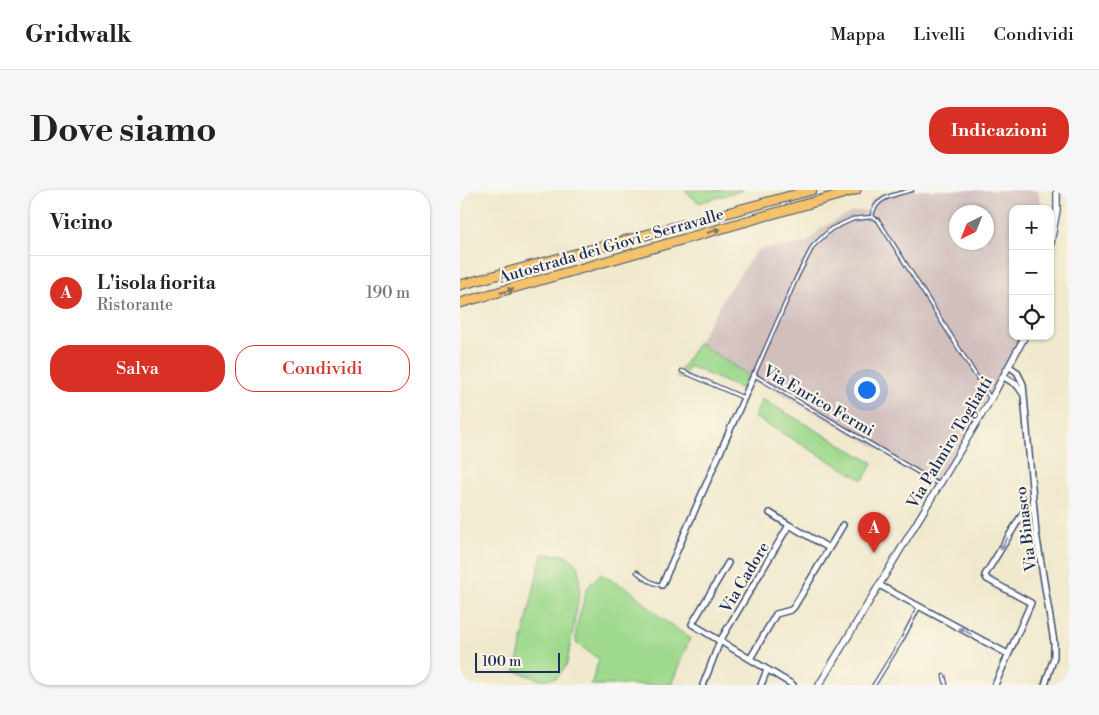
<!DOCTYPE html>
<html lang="it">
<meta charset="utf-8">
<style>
:root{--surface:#fff;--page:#f6f6f6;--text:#222;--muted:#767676;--line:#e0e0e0;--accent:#d93025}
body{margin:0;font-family:"Libre Bodoni",serif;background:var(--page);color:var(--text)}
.controls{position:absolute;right:15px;top:15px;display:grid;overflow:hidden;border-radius:10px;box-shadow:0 1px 4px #0004}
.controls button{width:45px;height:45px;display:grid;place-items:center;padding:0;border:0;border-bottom:1px solid var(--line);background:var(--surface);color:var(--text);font:25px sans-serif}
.compass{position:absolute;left:489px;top:15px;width:45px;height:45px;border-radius:50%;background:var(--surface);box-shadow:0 1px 4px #0004;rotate:223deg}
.scale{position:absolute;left:15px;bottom:12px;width:85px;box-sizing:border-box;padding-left:5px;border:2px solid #1b2f5e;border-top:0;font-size:14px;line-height:18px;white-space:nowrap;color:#1b2f5e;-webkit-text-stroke:4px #fcf5e5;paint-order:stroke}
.you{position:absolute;left:406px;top:199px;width:18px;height:18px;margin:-12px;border:4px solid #fff;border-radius:50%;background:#1a73e8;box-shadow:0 0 0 8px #1a73e833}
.badge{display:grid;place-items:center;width:32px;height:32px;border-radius:50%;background:var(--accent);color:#fff;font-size:16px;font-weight:700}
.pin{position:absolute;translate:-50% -41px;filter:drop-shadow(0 1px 2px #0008)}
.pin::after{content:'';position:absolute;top:26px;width:18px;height:15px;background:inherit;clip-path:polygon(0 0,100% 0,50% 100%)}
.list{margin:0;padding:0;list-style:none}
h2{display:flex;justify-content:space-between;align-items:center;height:65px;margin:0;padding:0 20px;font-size:21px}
h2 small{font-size:16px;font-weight:400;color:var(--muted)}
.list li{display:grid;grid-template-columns:32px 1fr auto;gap:15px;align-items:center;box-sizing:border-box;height:75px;padding:0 20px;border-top:1px solid var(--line)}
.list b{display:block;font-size:19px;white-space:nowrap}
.list p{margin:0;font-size:16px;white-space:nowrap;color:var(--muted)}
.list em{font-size:16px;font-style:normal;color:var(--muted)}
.actions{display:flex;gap:10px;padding:15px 20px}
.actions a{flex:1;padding:11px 0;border:1px solid var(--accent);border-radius:20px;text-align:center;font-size:18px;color:var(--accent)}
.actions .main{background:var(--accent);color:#fff}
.icon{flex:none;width:28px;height:28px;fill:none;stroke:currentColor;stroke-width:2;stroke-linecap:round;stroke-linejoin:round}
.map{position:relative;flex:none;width:609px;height:495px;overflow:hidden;border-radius:20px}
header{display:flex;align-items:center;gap:30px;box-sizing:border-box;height:70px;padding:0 25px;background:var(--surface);border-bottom:1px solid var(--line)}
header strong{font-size:24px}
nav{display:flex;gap:28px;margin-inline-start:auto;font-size:18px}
.intro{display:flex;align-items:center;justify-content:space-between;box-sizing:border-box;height:120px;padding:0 30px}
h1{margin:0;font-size:35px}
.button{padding:12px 22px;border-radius:20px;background:var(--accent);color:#fff;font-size:18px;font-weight:700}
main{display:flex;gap:30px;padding:0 30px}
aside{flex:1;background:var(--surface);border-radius:20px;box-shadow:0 1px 4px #0004}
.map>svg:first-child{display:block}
</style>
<header>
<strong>Gridwalk</strong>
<nav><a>Mappa</a><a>Livelli</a><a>Condividi</a></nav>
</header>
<div class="intro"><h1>Dove siamo</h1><a class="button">Indicazioni</a></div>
<main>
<aside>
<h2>Vicino<small></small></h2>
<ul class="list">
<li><span class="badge">A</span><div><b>L'isola fiorita</b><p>Ristorante</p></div><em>190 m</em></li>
</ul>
<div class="actions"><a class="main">Salva</a><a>Condividi</a></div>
</aside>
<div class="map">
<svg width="609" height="495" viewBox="0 0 609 495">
<rect width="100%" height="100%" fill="#fcf5e5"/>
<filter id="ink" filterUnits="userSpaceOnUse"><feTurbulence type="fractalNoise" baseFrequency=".02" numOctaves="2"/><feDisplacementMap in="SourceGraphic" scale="10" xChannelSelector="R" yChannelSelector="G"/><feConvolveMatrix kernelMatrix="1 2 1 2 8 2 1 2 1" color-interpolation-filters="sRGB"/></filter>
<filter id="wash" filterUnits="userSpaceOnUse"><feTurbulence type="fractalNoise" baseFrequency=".0096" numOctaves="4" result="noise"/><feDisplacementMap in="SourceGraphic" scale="20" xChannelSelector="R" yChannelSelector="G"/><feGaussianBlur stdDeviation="1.12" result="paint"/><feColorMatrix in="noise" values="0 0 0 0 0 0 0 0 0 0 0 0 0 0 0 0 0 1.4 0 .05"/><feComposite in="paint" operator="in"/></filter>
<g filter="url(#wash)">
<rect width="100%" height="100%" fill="#f0e9cd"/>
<!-- industrial -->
<path fill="#d1bfbe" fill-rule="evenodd" d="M 440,0 L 577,0 L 582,15 L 582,19 L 553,19 L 553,146 L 562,146 L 479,292 L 288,185 L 238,153 L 264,107 L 297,60 L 347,53 L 361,38 L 378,29 L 392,22 L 407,20 L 413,8 ZM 497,22 L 526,22 L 526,52 L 497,52 Z"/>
<!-- green -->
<path fill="#9ed98d" stroke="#5c8476" d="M 224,0 L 282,0 L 239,13 Z
M 238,153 L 288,185 L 281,199 L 229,176 L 223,189 L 216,187 Z
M 302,209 L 413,273 L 403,290 L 294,227 Z
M 82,364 L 106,365 L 119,376 L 120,401 L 107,474 L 97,488 L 81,490 L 55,481 Z
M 140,384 L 170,400 L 201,428 L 230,448 L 211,495 L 131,495 L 139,469 L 116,453 L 116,439 L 127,398 Z"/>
</g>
<g filter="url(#ink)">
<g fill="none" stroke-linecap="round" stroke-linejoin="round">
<defs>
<path id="service" d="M 412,27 C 413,7 437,4 452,0
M 222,181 L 284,208
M 478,294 L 294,185 L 337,87 L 353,56 L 371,39 L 393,29 L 412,27 L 418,30 L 530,208
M 177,382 C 185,388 191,394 202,395
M 484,486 L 486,495
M 414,495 L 443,448 L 459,417"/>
<path id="minor" d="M 550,177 L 557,182 L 563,194 L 576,343 L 594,452 L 594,467 L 585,495
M 544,187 L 557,195 L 564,205
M 310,323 L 329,335
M 268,373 L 232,434 L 333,495
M 202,395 L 294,185
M 419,395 L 548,464
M 290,469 L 316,424 L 331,420 L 334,417 L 383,335
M 243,495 L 260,451 L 329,335 L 369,358
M 301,495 L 307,480
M 535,495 L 571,413 L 527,389 L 525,385 L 563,323 L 567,319 L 574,318"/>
<path id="tertiary" d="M 590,58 L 597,20 L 597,0
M 359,495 L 531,209 L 565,146"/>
<path id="motorway" d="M 0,95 L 352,0
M 0,113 L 396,0"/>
</defs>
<!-- service casing -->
<use href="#service" stroke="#3b4b6f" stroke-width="5"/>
<!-- minor casing -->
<use href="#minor" stroke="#3b4b6f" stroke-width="8"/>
<!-- tertiary casing -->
<use href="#tertiary" stroke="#3b4b6f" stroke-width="8"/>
<!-- motorway casing -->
<use href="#motorway" stroke="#3b4b6f" stroke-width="11"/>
<!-- service -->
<use href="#service" stroke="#fff" stroke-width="2.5"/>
<!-- minor -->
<use href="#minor" stroke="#fff" stroke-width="5"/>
<!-- tertiary -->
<use href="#tertiary" stroke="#fff" stroke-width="5.5"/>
<!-- motorway -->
<use href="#motorway" stroke="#f3c26a" stroke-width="9"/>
</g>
<!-- one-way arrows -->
<defs><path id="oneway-solid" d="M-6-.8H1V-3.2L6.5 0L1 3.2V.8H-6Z" transform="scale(1.25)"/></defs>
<g fill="#7c7163">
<use href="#oneway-solid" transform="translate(254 41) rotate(-16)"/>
<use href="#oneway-solid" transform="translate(47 101) rotate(-16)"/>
</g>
<g fill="#8d97ae">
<use href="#oneway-solid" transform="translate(544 354) rotate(121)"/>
<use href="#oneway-solid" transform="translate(505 441) rotate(-152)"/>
</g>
</g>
<g text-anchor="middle" stroke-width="4.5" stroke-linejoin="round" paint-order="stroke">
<!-- street labels -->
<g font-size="16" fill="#1b2f5e" stroke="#fcf5e5">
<text transform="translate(151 55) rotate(-16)" y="6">Autostrada dei Giovi - Serravalle</text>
<text transform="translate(359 210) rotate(30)" y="6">Via Enrico Fermi</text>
<text transform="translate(489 252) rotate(-59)" y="6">Via Palmiro Togliatti</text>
<text transform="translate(565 339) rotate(-97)" y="6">Via Binasco</text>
<text transform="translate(284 387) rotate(-59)" y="6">Via Cadore</text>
</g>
</g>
</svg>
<div class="controls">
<button>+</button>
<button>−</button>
<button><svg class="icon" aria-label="locate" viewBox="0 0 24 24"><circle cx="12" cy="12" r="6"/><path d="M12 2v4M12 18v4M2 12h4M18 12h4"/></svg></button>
</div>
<svg class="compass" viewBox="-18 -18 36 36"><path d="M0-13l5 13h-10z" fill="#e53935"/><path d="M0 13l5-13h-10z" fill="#767676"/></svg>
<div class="scale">100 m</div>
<div class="you"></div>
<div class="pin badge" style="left:414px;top:363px">A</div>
</div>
</main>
